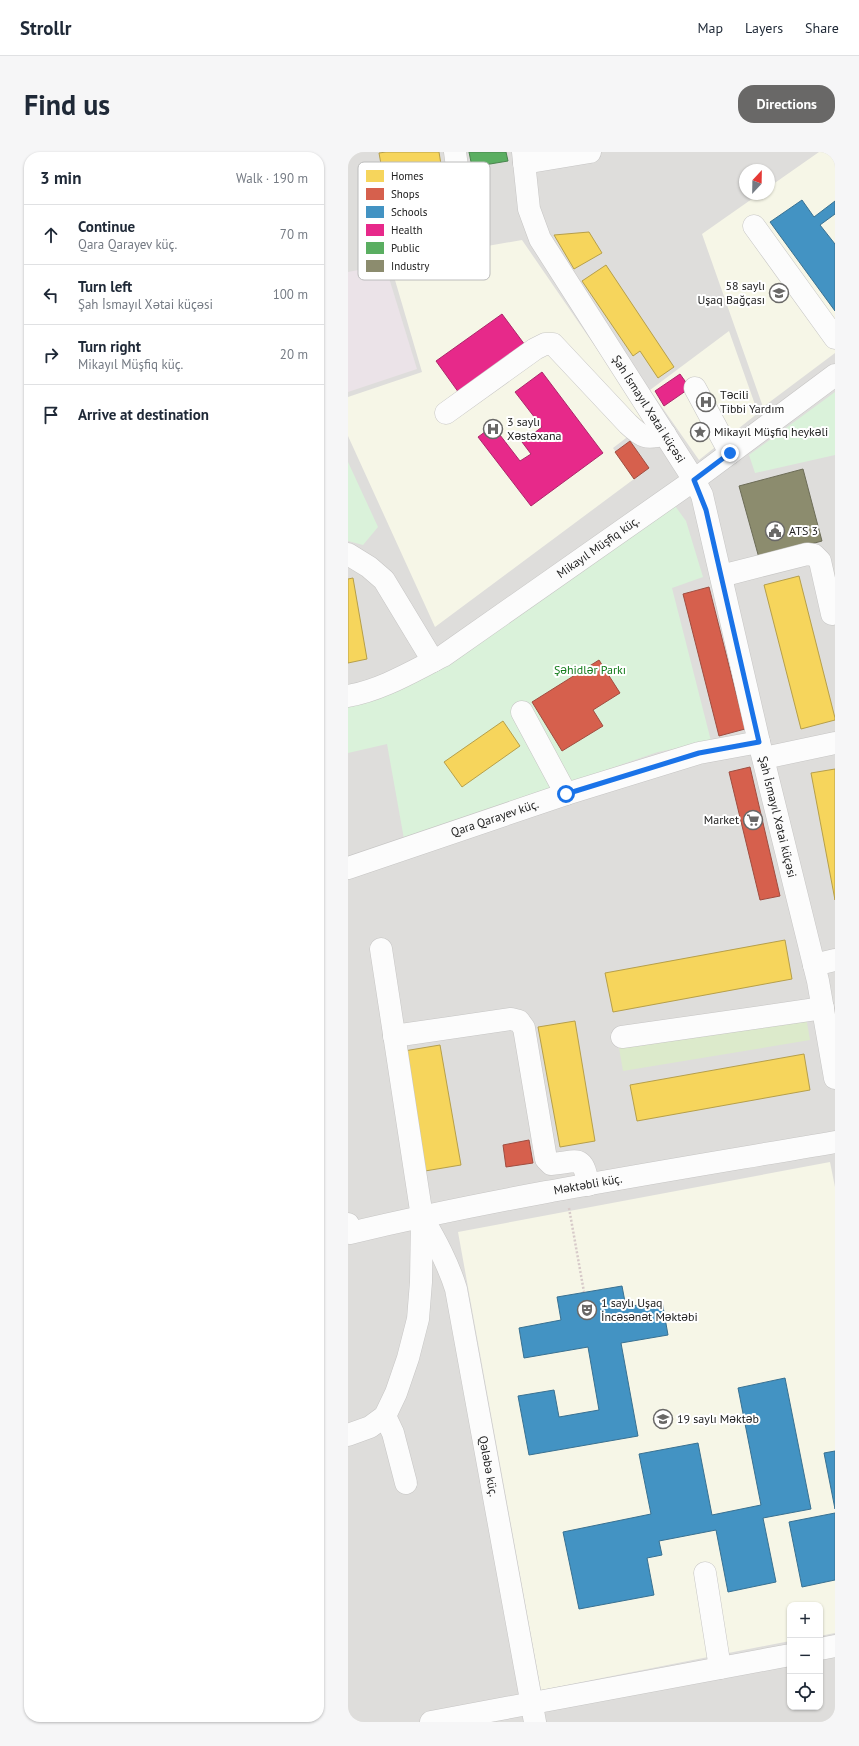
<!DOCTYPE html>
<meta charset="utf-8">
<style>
:root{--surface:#fff;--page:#f6f6f7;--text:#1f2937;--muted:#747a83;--line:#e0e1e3;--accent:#696867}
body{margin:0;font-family:"PT Sans",sans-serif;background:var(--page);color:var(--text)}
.controls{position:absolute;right:12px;bottom:12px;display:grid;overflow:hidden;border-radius:8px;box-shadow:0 1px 3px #0004}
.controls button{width:36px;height:36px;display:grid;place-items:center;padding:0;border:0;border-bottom:1px solid var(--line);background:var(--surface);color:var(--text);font:20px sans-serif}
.compass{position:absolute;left:391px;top:12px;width:36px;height:36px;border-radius:50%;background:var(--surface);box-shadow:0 1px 3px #0004;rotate:22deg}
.stop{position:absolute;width:12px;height:12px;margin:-9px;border:3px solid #1a73e8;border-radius:50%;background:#fff}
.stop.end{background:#1a73e8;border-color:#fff;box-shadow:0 1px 4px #0008}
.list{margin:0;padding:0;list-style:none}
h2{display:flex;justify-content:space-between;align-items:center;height:52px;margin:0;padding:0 16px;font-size:17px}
h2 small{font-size:13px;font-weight:400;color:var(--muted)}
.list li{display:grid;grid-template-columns:26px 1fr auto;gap:12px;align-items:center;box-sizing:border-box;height:60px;padding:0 16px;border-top:1px solid var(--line)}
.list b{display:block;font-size:15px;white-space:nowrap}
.list p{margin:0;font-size:13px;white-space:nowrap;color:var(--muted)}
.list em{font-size:13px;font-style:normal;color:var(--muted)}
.icon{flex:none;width:22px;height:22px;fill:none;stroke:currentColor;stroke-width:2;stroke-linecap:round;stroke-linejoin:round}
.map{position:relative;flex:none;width:487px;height:1570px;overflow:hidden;border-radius:16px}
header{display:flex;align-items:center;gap:24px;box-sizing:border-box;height:56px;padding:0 20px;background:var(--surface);border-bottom:1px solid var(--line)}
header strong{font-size:19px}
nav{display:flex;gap:22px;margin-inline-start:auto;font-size:14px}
.intro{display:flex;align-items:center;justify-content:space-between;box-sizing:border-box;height:96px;padding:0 24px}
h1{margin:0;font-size:28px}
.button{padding:10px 18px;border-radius:16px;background:var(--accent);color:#fff;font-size:14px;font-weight:700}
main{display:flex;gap:24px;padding:0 24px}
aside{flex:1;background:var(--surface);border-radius:16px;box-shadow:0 1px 3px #0004}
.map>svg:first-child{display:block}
</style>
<header>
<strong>Strollr</strong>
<nav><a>Map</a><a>Layers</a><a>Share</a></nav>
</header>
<div class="intro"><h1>Find us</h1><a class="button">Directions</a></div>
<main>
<aside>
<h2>3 min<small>Walk · 190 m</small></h2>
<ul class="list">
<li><svg class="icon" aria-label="ahead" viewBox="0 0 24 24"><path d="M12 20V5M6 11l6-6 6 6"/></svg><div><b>Continue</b><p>Qara Qarayev küç.</p></div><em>70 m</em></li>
<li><svg class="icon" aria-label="left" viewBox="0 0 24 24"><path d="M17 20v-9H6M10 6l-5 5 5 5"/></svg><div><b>Turn left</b><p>Şah İsmayıl Xətai küçəsi</p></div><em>100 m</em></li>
<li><svg class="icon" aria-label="right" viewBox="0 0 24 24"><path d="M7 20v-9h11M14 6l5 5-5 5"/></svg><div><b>Turn right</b><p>Mikayıl Müşfiq küç.</p></div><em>20 m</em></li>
<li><svg class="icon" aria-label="arrive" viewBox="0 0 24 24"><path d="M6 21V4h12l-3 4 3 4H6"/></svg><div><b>Arrive at destination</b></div></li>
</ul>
</aside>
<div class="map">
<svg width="487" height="1570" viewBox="0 0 487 1570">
<rect width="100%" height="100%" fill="#eeedea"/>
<!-- residential -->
<path fill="#dedddb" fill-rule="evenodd" d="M 0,0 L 487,0 L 487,1570 L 0,1570 ZM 397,18 L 421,18 L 421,42 L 397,42 ZM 442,1453 L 472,1453 L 472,1555 L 442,1555 Z"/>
<!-- industrial -->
<path fill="#ebe3e8" d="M 37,113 L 69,217 L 0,240 L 0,120 Z"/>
<!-- education -->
<path fill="#f6f6e7" d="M 471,0 L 487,0 L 487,201 L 415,255 L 354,82 L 411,42 L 421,42 L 421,35 Z
M 174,88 L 299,270 L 265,296 L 286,327 L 87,475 L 0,284 L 0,245 L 74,220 L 42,111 Z
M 381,179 L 410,261 L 351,308 L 302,238 Z
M 482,1010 L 487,1035 L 487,1481 L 472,1484 L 472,1453 L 442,1453 L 442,1489 L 193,1538 L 110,1080 Z"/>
<!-- grass -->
<path fill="#dceacb" d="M 458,865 L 462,888 L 275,919 L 271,896 Z"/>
<!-- park -->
<path fill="#daf2da" d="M 487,240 L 487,303 L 407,321 L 401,303 Z
M 0,310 L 30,375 L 15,393 L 0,389 Z
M 322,347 L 338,369 L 355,425 L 324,436 L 363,589 L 310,600 L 56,687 L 39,592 L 0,601 L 0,544 L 54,525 Z"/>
<!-- homes -->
<path fill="#f6d55c" stroke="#b69f4a" d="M 38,0 L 91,0 L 94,19 L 36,29 L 31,1 Z
M 241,80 L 254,101 L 226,117 L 206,83 Z
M 258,113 L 326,215 L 310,226 L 292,199 L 285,204 L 234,129 Z
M 451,424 L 487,566 L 487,568 L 453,577 L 416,433 Z
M 5,426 L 19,507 L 0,511 L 0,427 Z
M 155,569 L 172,594 L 114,635 L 96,610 Z
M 487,617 L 487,748 L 463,621 Z
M 437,788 L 444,827 L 265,860 L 257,821 Z
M 227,869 L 247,989 L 212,995 L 190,875 Z
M 92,893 L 113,1013 L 77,1019 L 56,899 Z
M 456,902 L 462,938 L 289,969 L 282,933 Z"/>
<!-- shops -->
<path fill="#d6604d" stroke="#a04d40" d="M 282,289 L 301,316 L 286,327 L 267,300 Z
M 361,435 L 397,577 L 371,584 L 335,442 Z
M 251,508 L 272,541 L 245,558 L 255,574 L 214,599 L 184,550 Z
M 402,615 L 432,744 L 412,748 L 381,620 Z
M 181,988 L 185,1011 L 158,1015 L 155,993 Z"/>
<!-- schools -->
<path fill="#4393c3" stroke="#397192" d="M 454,48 L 466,65 L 487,49 L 487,62 L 472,73 L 487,92 L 487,159 L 422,70 Z
M 274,1134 L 278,1155 L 314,1149 L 320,1183 L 273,1191 L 290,1284 L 181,1303 L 170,1244 L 206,1238 L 211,1265 L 251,1258 L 240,1195 L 176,1206 L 171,1176 L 213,1168 L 209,1145 Z
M 437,1226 L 463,1357 L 415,1366 L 428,1430 L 380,1440 L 368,1378 L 311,1389 L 314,1403 L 299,1406 L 306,1443 L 231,1457 L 215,1380 L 303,1362 L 291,1302 L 350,1291 L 364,1363 L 413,1353 L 390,1236 Z
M 487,1299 L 487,1357 L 476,1301 Z
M 487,1361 L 487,1428 L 454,1435 L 441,1370 Z"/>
<!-- health -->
<path fill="#e7298a" stroke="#ac276a" d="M 154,162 L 177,193 L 111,241 L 88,209 Z
M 194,220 L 255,301 L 183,354 L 130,285 L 145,274 L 172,309 L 183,302 L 174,290 L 194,275 L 167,240 Z
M 332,222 L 342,236 L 316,254 L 307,239 Z"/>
<!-- public -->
<path fill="#5aae61" stroke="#49844e" d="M 121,0 L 158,0 L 160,9 L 124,15 Z"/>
<!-- industry -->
<path fill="#8c8c6e" stroke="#6c6c57" d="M 455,317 L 474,389 L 411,406 L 391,334 Z"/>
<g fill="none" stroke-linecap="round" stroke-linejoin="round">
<defs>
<g id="minor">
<path id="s1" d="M 175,0 L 181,57 L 192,87 L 346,328 L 354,343 L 411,590 L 470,829 L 487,926"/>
<path d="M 176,11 L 242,0"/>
<path d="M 406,74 L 487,186"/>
<path d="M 23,77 L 103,63 L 111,55 L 113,44 L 107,0"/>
<path d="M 347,236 L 382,301"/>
<path d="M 98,261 L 187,197 L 197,192 L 205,192 L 280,272 C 294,285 298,288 317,282"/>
<path d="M 0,402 L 21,415 L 36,428 L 85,509"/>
<path d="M 373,424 L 459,402 L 466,403 L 472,409 L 484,462 L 487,461"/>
<path id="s2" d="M 0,544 C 34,538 65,519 95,504 L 346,328 L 487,223"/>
<path d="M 174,560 L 218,642"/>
<path d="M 416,606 L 487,591"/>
<path id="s3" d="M 0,716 L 218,642 L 351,601 L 411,590"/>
<path d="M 466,813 L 487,808"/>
<path d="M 46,884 L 163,867 L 171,869 L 176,876 L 198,1007 L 203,1012 C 230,1010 235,1001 240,1033"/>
<path d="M 274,885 L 475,856"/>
<path id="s4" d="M 74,1065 C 88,1089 100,1111 108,1137 L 187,1570"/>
<path id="s5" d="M 0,1072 L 2,1081 C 162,1043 325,1018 487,990"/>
<path d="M 37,1264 L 45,1281 L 58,1331"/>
<path d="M 0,1283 L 22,1275 L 37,1264 L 48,1241 L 60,1206 L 70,1167 L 73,1130 L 74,1065 L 33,797"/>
<path d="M 357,1421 L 372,1516"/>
<path d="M 472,1497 L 487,1494"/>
<path d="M 83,1570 L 442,1503"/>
</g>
</defs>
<!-- minor casing -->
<use href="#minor" stroke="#c6c5c4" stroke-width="23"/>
<!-- path -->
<path stroke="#d7cac9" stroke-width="2.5" stroke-dasharray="2 2" stroke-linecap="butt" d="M 221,1056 L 236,1140"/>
<!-- minor -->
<use href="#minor" stroke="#fcfcfc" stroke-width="22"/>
</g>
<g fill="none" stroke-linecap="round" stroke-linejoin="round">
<!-- route -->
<path stroke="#1a73e8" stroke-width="5" d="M 218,642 L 351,601 L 411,590 L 358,358 L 346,328 L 382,301"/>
</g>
<!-- icons -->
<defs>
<symbol id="school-ring" viewBox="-11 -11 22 22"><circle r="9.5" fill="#fff" stroke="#696867" stroke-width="1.5"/><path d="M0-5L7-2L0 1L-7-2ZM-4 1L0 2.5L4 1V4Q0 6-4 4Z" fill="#696867"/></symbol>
<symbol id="hospital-ring" viewBox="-11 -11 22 22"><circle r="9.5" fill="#fff" stroke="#696867" stroke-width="1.5"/><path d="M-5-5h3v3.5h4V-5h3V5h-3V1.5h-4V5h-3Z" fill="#696867"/></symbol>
<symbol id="sight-ring" viewBox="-11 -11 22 22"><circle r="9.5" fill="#fff" stroke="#696867" stroke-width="1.5"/><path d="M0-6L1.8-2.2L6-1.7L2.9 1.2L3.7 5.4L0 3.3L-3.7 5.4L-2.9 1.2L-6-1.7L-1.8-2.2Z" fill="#696867"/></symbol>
<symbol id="civic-ring" viewBox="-11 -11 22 22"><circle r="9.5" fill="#fff" stroke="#696867" stroke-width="1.5"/><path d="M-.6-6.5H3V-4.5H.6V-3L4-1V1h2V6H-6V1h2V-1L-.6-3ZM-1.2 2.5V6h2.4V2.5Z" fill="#696867"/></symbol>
<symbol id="supermarket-ring" viewBox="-11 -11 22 22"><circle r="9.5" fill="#fff" stroke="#696867" stroke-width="1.5"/><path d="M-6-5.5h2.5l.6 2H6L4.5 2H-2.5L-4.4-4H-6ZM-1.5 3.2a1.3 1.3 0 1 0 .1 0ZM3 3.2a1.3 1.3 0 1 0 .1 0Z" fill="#696867"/></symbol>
<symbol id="theatre-ring" viewBox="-11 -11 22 22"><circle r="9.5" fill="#fff" stroke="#696867" stroke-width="1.5"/><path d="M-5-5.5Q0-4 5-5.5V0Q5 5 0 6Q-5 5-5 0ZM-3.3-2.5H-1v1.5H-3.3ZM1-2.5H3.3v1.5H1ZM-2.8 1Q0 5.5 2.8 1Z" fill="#696867"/></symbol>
</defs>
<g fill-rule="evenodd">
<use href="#school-ring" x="420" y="130" width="22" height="22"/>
<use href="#hospital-ring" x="347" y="239" width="22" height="22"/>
<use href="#hospital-ring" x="134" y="266" width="22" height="22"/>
<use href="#sight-ring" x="341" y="269" width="22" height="22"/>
<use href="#civic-ring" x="416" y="368" width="22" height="22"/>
<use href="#supermarket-ring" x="394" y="657" width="22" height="22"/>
<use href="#theatre-ring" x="228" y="1147" width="22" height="22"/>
<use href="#school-ring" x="304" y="1256" width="22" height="22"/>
</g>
<g text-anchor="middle" stroke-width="4" stroke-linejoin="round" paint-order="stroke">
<!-- poi labels -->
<g font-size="12" fill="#212121" stroke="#fff" text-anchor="start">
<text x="417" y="138" text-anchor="end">58 saylı<tspan x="417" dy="14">Uşaq Bağçası</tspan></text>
<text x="372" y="247">Təcili<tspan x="372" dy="14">Tibbi Yardım</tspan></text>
<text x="159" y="274">3 saylı<tspan x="159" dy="14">Xəstəxana</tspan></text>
<text x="366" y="284">Mikayıl Müşfiq heykəli</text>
<text x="441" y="383">ATS 3</text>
<text x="391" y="672" text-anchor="end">Market</text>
<text x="253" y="1155">1 saylı Uşaq<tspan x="253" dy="14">İncəsənət Məktəbi</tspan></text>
<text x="329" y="1271">19 saylı Məktəb</text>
</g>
<!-- street labels -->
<g font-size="12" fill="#212121" stroke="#fff">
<text dy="4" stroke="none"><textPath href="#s1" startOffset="291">Şah İsmayıl Xətai küçəsi</textPath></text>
<text dy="4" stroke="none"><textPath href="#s2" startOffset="293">Mikayıl Müşfiq küç.</textPath></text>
<text dy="4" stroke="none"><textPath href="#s1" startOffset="723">Şah İsmayıl Xətai küçəsi</textPath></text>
<text dy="4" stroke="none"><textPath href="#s3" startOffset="155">Qara Qarayev küç.</textPath></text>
<text dy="4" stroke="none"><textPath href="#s5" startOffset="252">Məktəbli küç.</textPath></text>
<text dy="4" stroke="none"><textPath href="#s4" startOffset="260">Qələbə küç.</textPath></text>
</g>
<!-- park labels -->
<g font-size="12" fill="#127b1a" stroke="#fff">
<text x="242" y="522">Şəhidlər Parkı</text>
</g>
</g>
<!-- legend -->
<rect x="10" y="10" width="132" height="118" rx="6" fill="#fff" stroke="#bcbcbc" stroke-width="1"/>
<rect x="18" y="18" width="18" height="12" fill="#f6d55c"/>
<rect x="18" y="36" width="18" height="12" fill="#d6604d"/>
<rect x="18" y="54" width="18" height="12" fill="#4393c3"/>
<rect x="18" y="72" width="18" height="12" fill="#e7298a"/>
<rect x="18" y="90" width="18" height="12" fill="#5aae61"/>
<rect x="18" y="108" width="18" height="12" fill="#8c8c6e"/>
<g font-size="11" fill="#212121">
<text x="43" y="28">Homes</text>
<text x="43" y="46">Shops</text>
<text x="43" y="64">Schools</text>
<text x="43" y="82">Health</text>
<text x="43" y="100">Public</text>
<text x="43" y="118">Industry</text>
</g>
</svg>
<div class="controls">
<button>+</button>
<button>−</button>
<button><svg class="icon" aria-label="locate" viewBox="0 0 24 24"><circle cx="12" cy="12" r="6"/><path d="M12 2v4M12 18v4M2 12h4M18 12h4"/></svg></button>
</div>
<svg class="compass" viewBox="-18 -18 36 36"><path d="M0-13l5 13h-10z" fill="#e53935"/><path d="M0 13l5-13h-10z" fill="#747a83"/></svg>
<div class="stop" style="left:218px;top:642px"></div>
<div class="stop end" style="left:382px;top:301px"></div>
</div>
</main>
